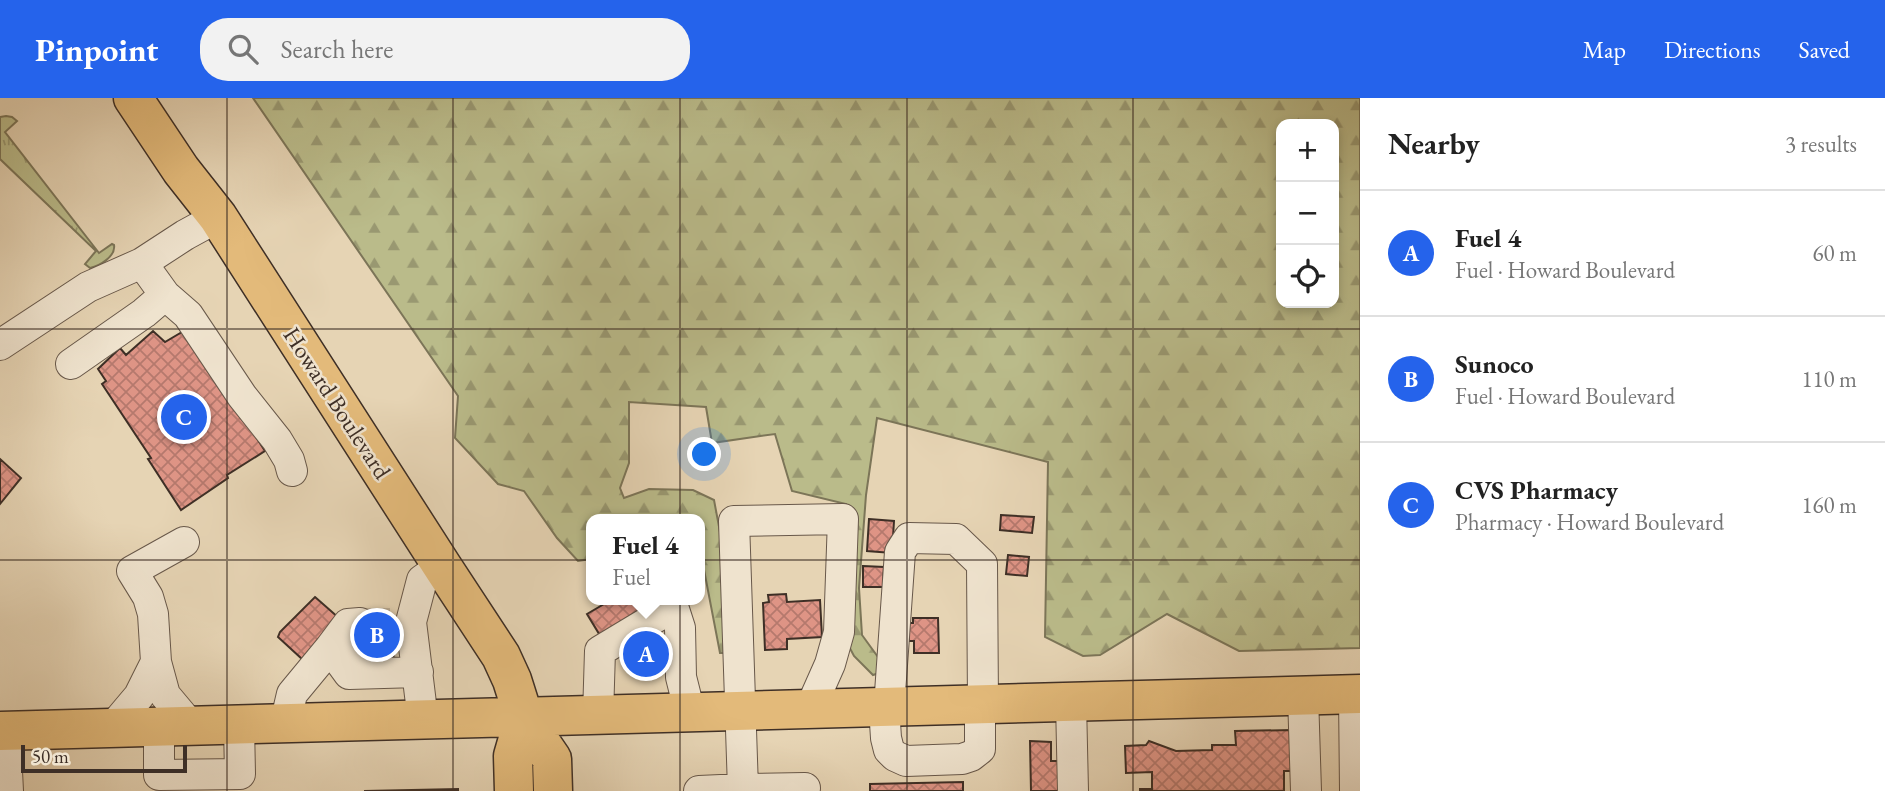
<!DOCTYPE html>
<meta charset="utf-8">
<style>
:root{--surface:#fff;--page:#f2f2f2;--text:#222;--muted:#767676;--line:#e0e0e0;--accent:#2563eb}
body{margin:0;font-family:"EB Garamond",serif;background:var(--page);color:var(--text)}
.controls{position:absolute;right:21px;top:21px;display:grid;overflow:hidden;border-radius:14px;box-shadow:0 4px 10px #0003}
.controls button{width:63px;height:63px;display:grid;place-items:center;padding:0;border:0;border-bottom:2px solid var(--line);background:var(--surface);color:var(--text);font:35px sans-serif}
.scale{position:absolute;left:21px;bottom:18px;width:166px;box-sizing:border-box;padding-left:7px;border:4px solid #3e2f26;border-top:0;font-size:19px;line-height:24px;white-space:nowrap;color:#3e2f26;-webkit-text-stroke:5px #efe3ce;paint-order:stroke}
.you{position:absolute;left:705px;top:357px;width:24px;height:24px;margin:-18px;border:5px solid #fff;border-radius:50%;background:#1a73e8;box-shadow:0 0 0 10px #1a73e833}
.badge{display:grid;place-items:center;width:46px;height:46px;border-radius:50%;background:var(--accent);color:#fff;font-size:23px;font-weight:700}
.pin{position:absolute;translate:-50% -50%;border:4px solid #fff;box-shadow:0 2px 7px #0006}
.popup{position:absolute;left:586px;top:416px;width:119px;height:91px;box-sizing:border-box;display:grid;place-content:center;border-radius:14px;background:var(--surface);filter:drop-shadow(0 2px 5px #0005);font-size:23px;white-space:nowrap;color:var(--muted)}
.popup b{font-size:26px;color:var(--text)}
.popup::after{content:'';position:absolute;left:50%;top:100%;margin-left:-14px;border:14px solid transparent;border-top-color:var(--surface)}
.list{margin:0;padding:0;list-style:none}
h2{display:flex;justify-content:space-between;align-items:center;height:91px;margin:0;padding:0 28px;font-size:30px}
h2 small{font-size:23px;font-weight:400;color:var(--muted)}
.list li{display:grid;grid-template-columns:46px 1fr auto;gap:21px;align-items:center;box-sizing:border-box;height:126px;padding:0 28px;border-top:2px solid var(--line)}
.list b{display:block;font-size:26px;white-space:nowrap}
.list p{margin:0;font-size:23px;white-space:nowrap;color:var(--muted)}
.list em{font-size:23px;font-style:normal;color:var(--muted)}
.icon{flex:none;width:38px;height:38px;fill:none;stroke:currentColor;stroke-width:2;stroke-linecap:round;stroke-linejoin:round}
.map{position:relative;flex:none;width:1360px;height:693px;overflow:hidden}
header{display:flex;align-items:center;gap:42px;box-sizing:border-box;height:98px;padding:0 35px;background:var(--accent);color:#fff}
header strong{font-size:33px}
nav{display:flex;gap:38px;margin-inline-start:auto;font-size:24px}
.search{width:490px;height:63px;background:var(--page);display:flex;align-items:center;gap:18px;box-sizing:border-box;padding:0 24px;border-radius:28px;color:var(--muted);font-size:26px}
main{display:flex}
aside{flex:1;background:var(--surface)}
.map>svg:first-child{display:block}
</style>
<header>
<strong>Pinpoint</strong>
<div class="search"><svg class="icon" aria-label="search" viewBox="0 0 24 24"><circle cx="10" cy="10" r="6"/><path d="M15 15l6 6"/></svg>Search here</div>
<nav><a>Map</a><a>Directions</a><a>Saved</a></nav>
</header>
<main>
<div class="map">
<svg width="1360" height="693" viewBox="0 0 1360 693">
<defs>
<pattern id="grass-tufts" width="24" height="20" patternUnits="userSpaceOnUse" patternTransform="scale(1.75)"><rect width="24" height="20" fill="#babb8a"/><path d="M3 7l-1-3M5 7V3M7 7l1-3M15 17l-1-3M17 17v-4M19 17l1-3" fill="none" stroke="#999871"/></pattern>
<pattern id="forest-firs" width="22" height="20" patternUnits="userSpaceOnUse" patternTransform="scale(1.75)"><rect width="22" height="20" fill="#babb8a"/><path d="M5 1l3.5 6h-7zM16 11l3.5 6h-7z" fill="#999871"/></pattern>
<pattern id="building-cross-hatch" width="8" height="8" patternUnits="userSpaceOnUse" patternTransform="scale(1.75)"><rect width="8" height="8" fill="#de9485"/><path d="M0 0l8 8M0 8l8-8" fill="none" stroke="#b5796d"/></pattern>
</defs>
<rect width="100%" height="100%" fill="#e6d4b4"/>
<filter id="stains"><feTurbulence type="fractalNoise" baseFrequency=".00286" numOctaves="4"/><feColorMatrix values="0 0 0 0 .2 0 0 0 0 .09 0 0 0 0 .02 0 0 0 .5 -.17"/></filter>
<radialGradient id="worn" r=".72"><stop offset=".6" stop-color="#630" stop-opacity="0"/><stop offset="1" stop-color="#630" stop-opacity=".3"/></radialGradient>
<!-- grass -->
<path fill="url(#grass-tufts)" stroke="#7c7558" stroke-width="2" d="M 6,18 L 12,19 L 17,23 L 5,34 L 99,155 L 112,146 L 114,147 C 116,158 100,168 90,170 L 85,166 L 96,153 L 0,61 L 0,19 Z"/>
<!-- forest -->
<path fill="url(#forest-firs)" stroke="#7c7558" stroke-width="2" fill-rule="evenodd" d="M 253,0 L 1360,0 L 1360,550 L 1239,553 L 1167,516 L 1100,557 L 1083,558 L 1045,539 L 1048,364 L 877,320 L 866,397 L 859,490 L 862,537 L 883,566 L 882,574 L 873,577 L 854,558 L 845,541 L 846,406 L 792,393 L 775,336 L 712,345 L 706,309 L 629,304 L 629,365 L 620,390 L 624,400 L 649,391 L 693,392 L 714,402 L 729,482 L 731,555 L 720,555 L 700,451 L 700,421 L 592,421 L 592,461 L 578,463 L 557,440 L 524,393 L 498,386 L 455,340 L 458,298 ZM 1281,26 L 1334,26 L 1334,205 L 1281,205 Z"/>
<!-- building -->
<path fill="url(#building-cross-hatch)" stroke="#3e2f26" stroke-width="2" d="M 187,231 L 265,353 L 227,377 L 228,380 L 181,412 L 148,361 L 151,360 L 102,286 L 106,283 L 98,271 L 120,250 L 126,257 L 153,233 L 165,244 Z
M 0,361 L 21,380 L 0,406 Z
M 1001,417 L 1034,419 L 1032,435 L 1000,432 Z
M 869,421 L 894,423 L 892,455 L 867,453 Z
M 1008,457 L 1029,459 L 1027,478 L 1006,476 Z
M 863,468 L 884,469 L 883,489 L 863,489 Z
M 786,496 L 787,504 L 820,502 L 822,539 L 787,541 L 787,551 L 765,552 L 763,505 L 769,504 L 768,497 Z
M 315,499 L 339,520 L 302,561 L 278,539 L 280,534 Z
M 611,502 L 636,502 L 646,518 L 604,544 L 587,516 Z
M 913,520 L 938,520 L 939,555 L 914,555 L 914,543 L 909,543 L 908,525 L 913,525 Z
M 392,521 L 394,571 L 362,572 L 360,522 Z
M 666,541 L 667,569 L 626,570 L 625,543 Z
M 1292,632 L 1293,673 L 1284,673 L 1284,693 L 1140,693 L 1140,691 L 1152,691 L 1152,674 L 1126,675 L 1125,648 L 1146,647 L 1149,643 L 1176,653 L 1212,652 L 1212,647 L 1236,647 L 1235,633 Z
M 1030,643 L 1051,644 L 1051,663 L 1061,663 L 1062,693 L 1031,693 Z
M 963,684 L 963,693 L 870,693 L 870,686 Z
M 458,691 L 458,693 L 364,693 Z"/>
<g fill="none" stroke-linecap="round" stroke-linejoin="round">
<!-- minor-tunnel -->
<path stroke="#c4b398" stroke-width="30" stroke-dasharray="30 15" stroke-linecap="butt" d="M 360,525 L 392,525
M 361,550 L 393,548"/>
<defs>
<path id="minor" d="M 142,165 L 165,197 L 188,217 L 242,298 L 277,342 L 289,362 L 292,373
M 0,247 L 88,189 L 142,165 L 185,137 L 218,119
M 71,266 L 144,215 L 165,197
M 184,444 L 132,473 L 148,499 L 153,516 L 156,564 L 165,597 L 191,628
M 671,502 L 680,530 L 681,579 L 690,615
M 360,525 L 348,526 L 330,550 L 349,576 L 418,574
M 1354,596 L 1355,693
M 1303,597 L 1306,693
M 1071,604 L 1073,693
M 884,609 L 886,640 L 889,652 L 895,658 L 906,663 L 962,661 L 971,658 L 980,651 L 980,607
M 889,609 L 900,454 L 909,440 L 956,441 L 982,466 L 983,606
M 598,618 L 600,553 L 673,509
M 423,622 L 411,524 L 422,482 L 442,468
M 285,626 L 292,596 L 330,550 L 361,550
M 159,629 L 159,677 L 240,676 L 239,627
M 112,630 L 139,598 L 156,564
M 5,633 L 8,693
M 805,690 L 743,691 L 734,423 L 843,421 L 839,534 L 830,566 L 810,611
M 699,693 L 743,691"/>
<path id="major" d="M 133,0 L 181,72 L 218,119 L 442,468 L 501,558 L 512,582 L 524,620 L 552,661 L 553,693
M 0,633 L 1360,596
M 514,693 L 513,658 L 524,620"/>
</defs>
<!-- minor casing -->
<use href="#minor" stroke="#68584a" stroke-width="32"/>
<!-- major casing -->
<use href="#major" stroke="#3e2f26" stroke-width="41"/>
<!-- minor -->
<use href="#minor" stroke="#efe3ce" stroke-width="30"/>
<!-- major -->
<use href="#major" stroke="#e3ba7a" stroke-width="38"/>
</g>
<!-- grid -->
<path fill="none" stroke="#3e2f26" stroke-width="2" stroke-opacity="0.55" d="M 227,0 L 227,693M 453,0 L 453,693M 680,0 L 680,693M 907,0 L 907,693M 1133,0 L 1133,693M 0,231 L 1360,231M 0,462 L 1360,462"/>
<g text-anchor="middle" stroke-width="5" stroke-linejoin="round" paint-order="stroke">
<!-- street labels -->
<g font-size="24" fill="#3e2f26" stroke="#efe3ce">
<text transform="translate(337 305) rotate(57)" y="8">Howard Boulevard</text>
</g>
</g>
<rect width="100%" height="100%" filter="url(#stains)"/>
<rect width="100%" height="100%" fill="url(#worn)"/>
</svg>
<div class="controls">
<button>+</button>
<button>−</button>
<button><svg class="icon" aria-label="locate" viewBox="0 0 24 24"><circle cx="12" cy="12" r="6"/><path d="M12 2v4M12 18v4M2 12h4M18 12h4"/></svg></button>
</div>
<div class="scale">50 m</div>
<div class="you"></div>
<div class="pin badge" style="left:646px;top:556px">A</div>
<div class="popup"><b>Fuel 4</b>Fuel</div>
<div class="pin badge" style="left:377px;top:537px">B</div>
<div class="pin badge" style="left:184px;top:319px">C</div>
</div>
<aside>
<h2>Nearby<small>3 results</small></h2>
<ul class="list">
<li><span class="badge">A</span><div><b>Fuel 4</b><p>Fuel · Howard Boulevard</p></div><em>60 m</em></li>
<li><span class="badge">B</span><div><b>Sunoco</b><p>Fuel · Howard Boulevard</p></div><em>110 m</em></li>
<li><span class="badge">C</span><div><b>CVS Pharmacy</b><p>Pharmacy · Howard Boulevard</p></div><em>160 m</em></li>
</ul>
</aside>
</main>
